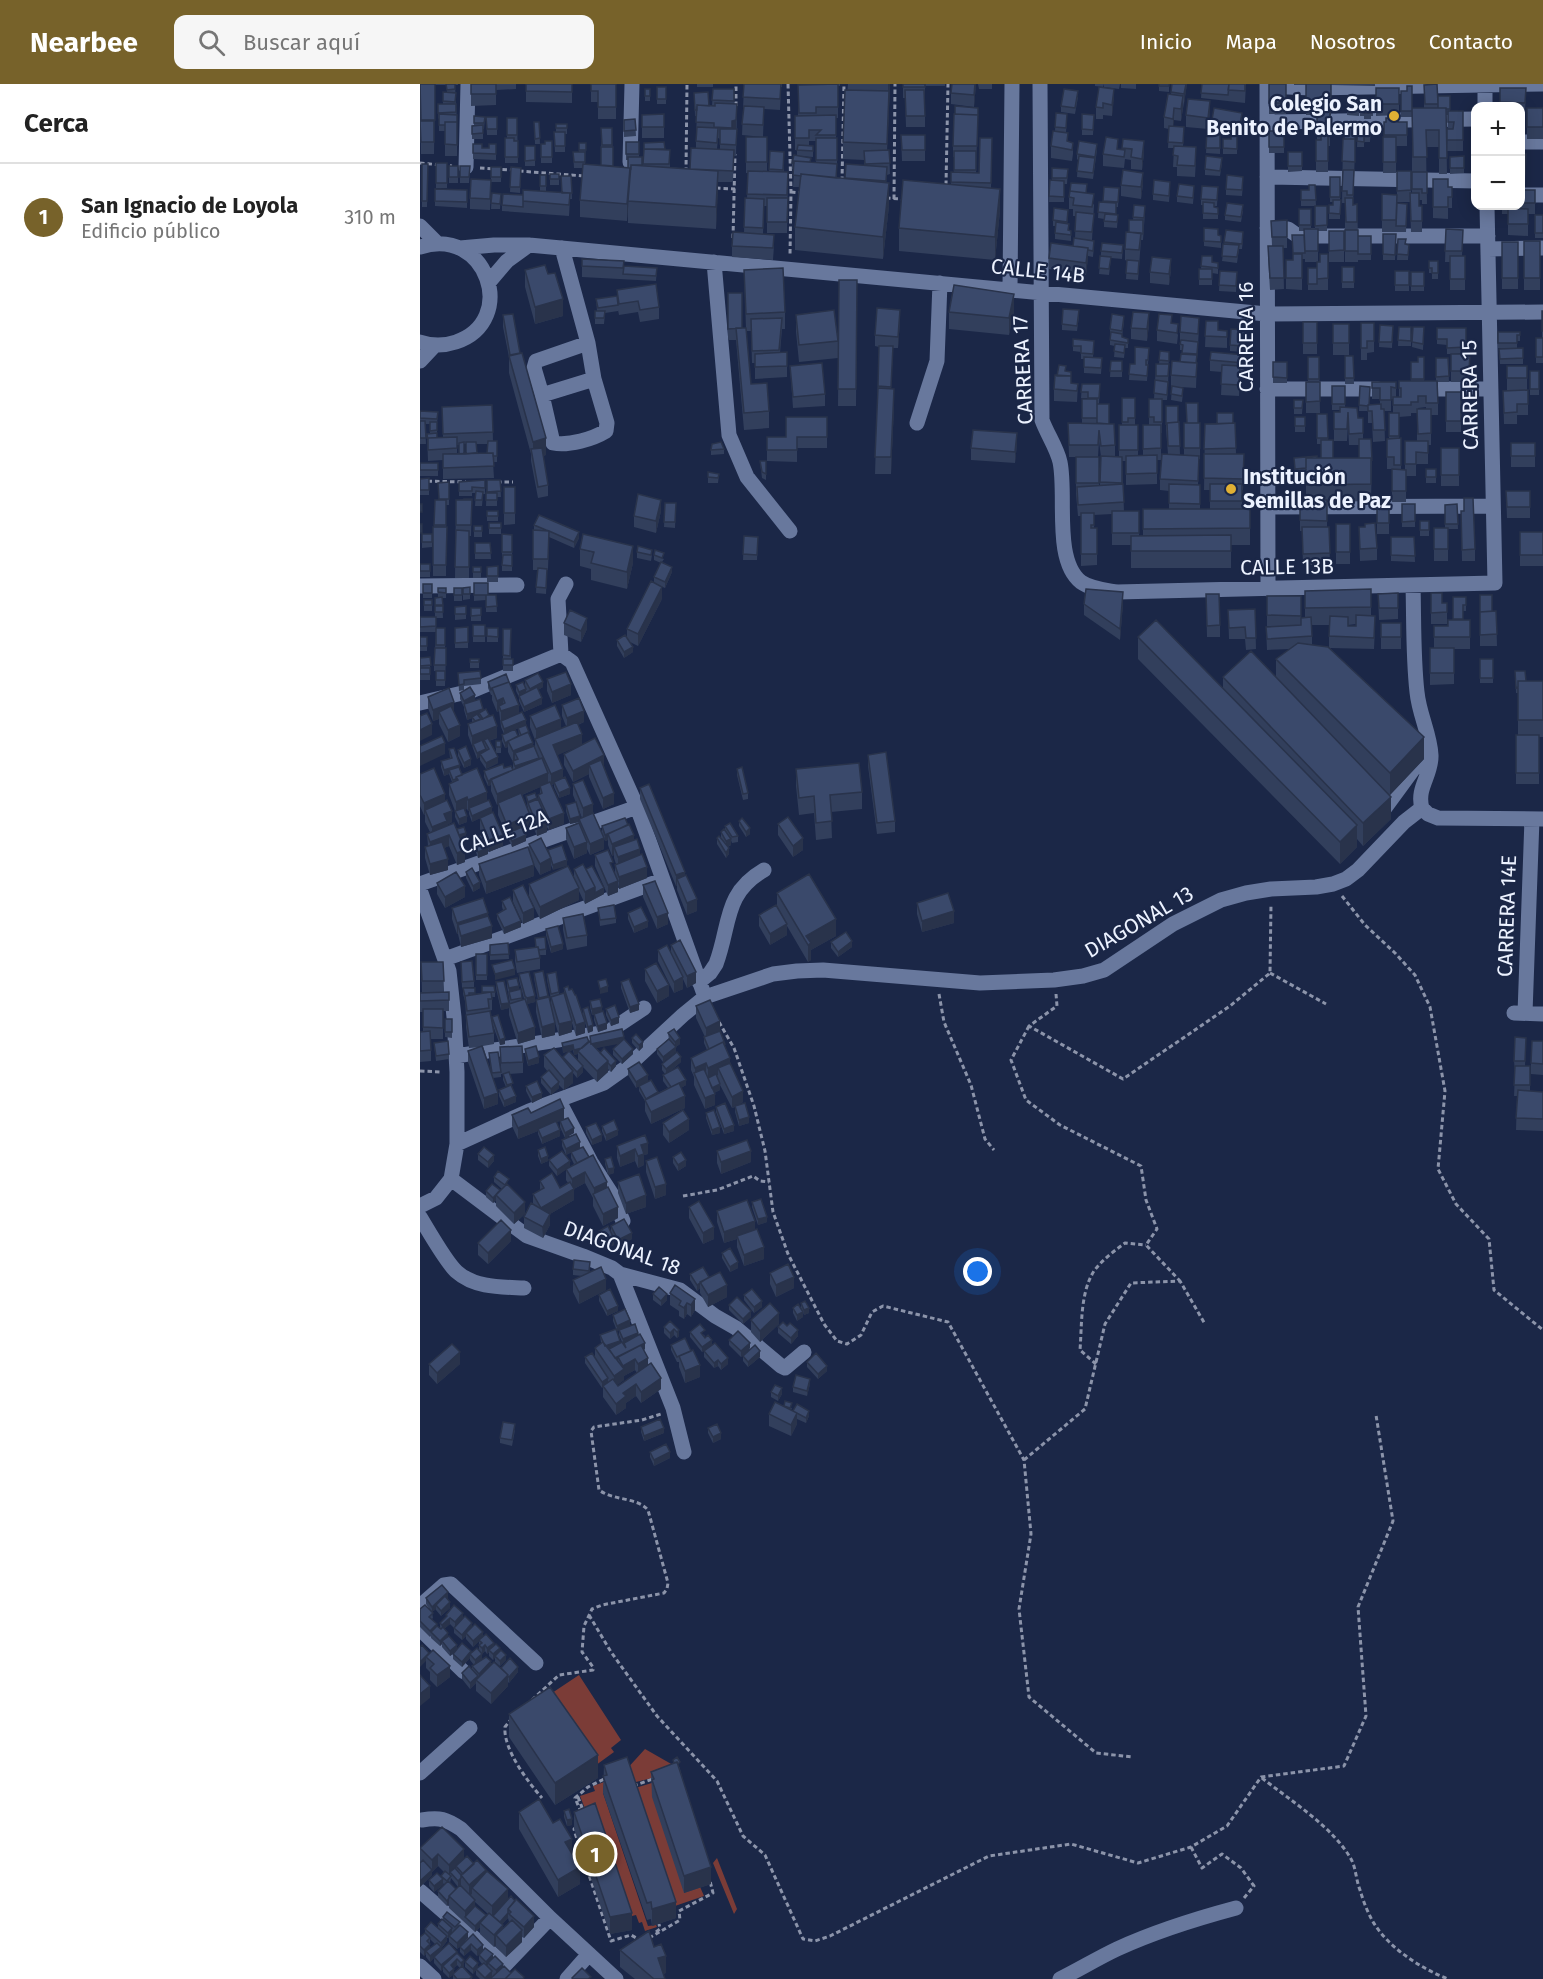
<!DOCTYPE html>
<html lang="es">
<meta charset="utf-8">
<style>
:root{--surface:#fff;--page:#f6f6f6;--text:#222;--muted:#767676;--line:#e0e0e0;--accent:#77622a}
body{margin:0;font-family:"Fira Sans",sans-serif;background:var(--page);color:var(--text)}
.controls{position:absolute;right:18px;top:18px;display:grid;overflow:hidden;border-radius:12px;box-shadow:0 3px 15px #0003}
.controls button{width:54px;height:54px;display:grid;place-items:center;padding:0;border:0;border-bottom:2px solid var(--line);background:var(--surface);color:var(--text);font:30px sans-serif}
.you{position:absolute;left:558px;top:1188px;width:21px;height:21px;margin:-15px;border:4px solid #fff;border-radius:50%;background:#1a73e8;box-shadow:0 0 0 9px #1a73e833}
.badge{display:grid;place-items:center;width:39px;height:39px;border-radius:50%;background:var(--accent);color:#fff;font-size:20px;font-weight:700}
.pin{position:absolute;translate:-50% -50%;border:3px solid #fff;box-shadow:0 2px 6px #0006}
.list{margin:0;padding:0;list-style:none}
h2{display:flex;justify-content:space-between;align-items:center;height:78px;margin:0;padding:0 24px;font-size:26px}
h2 small{font-size:20px;font-weight:400;color:var(--muted)}
.list li{display:grid;grid-template-columns:39px 1fr auto;gap:18px;align-items:center;box-sizing:border-box;height:108px;padding:0 24px;border-top:2px solid var(--line)}
.list b{display:block;font-size:22px;white-space:nowrap}
.list p{margin:0;font-size:20px;white-space:nowrap;color:var(--muted)}
.list em{font-size:20px;font-style:normal;color:var(--muted)}
.icon{flex:none;width:33px;height:33px;fill:none;stroke:currentColor;stroke-width:2;stroke-linecap:round;stroke-linejoin:round}
.map{position:relative;flex:none;width:1123px;height:1895px;overflow:hidden}
header{display:flex;align-items:center;gap:36px;box-sizing:border-box;height:84px;padding:0 30px;background:var(--accent);color:#fff}
header strong{font-size:28px}
nav{display:flex;gap:33px;margin-inline-start:auto;font-size:21px}
.search{width:420px;height:54px;background:var(--page);display:flex;align-items:center;gap:15px;box-sizing:border-box;padding:0 21px;border-radius:12px;color:var(--muted);font-size:22px}
main{display:flex}
aside{flex:1;background:var(--surface)}
.map>svg:first-child{display:block}
</style>
<header>
<strong>Nearbee</strong>
<div class="search"><svg class="icon" aria-label="search" viewBox="0 0 24 24"><circle cx="10" cy="10" r="6"/><path d="M15 15l6 6"/></svg>Buscar aquí</div>
<nav><a>Inicio</a><a>Mapa</a><a>Nosotros</a><a>Contacto</a></nav>
</header>
<main>
<aside>
<h2>Cerca<small></small></h2>
<ul class="list">
<li><span class="badge">1</span><div><b>San Ignacio de Loyola</b><p>Edificio público</p></div><em>310 m</em></li>
</ul>
</aside>
<div class="map">
<svg width="1123" height="1895" viewBox="0 0 1123 1895">
<rect width="100%" height="100%" fill="#1b2747"/>
<!-- green -->
<path fill="#7b3c37" d="M 159,1591 L 201,1656 L 191,1664 L 194,1668 L 172,1684 L 123,1615 Z
M 225,1665 L 253,1681 L 248,1690 L 216,1698 L 205,1687 Z
M 184,1698 L 183,1709 L 228,1842 L 236,1841 L 237,1843 L 225,1847 L 222,1838 L 219,1839 L 216,1831 L 208,1833 L 160,1712 L 175,1707 L 173,1702 Z
M 235,1698 L 284,1812 L 252,1823 L 212,1705 Z
M 297,1774 L 317,1825 L 314,1830 L 293,1779 Z"/>
<g fill="none" stroke-linecap="round" stroke-linejoin="round">
<!-- path -->
<path stroke="#8c94aa" stroke-width="3" stroke-dasharray="4.5 3" stroke-linecap="butt" d="M 368,0 L 371,108 L 370,171
M 316,22 L 316,0
M 0,79 L 32,82
M 60,84 L 92,86
M 99,87 L 164,92
M 266,88 L 267,0
M 422,97 L 424,0
M 526,101 L 528,0
M 296,104 L 315,105
M 371,108 L 381,109
M 466,114 L 483,115
M 474,115 L 475,0
M 313,154 L 315,70
M 0,397 L 46,398
M 77,398 L 93,398
M 922,812 L 945,841 L 975,869 L 995,891 L 1010,923 L 1025,1007 L 1018,1085 L 1036,1120 L 1069,1155 L 1074,1206 L 1123,1246
M 850,889 L 906,920
M 519,910 L 524,938 L 551,1001 L 565,1055 L 574,1066
M 636,910 L 637,922 L 609,942 L 703,995 L 810,922 L 850,889 L 851,820
M 299,938 L 314,964 L 334,1022 L 345,1067 L 353,1128 L 368,1170 L 404,1240 L 417,1257 L 427,1260 L 441,1251 L 452,1228 L 463,1222 L 528,1238 L 604,1376 L 611,1450 L 599,1525 L 609,1613 L 676,1669 L 713,1673
M 609,942 L 591,976 L 606,1016 L 640,1041 L 721,1082 L 726,1116 L 737,1145 L 726,1161 L 760,1197
M 0,987 L 22,988
M 263,1112 L 297,1106 L 333,1092 L 340,1097 L 349,1098
M 676,1280 L 660,1266 C 662,1241 660,1209 674,1187 C 682,1176 694,1167 705,1159 L 726,1161
M 604,1376 L 665,1325 L 685,1240 L 711,1199 L 760,1197 L 785,1240
M 169,1531 L 191,1568 L 237,1632 L 297,1697 L 323,1752 L 345,1771 L 383,1855 L 395,1857 L 410,1852 L 569,1772 L 651,1760 L 718,1779 L 771,1763 L 807,1742 L 841,1693 L 924,1682 L 946,1632 L 938,1523 L 973,1437 L 956,1331
M 112,1616 L 139,1591 L 173,1586 L 173,1583 L 162,1568 L 164,1542 L 172,1525 L 182,1521 L 244,1509 L 247,1505 L 248,1499 L 228,1426 C 217,1413 194,1417 179,1406 L 171,1347 L 174,1343 L 222,1336 L 241,1330
M 92,1634 L 85,1643 C 83,1665 108,1698 122,1714
M 842,1694 C 871,1717 913,1743 931,1775 C 936,1784 936,1796 940,1806 C 943,1816 947,1827 952,1836 C 967,1863 1000,1884 1028,1895
M 214,1699 L 216,1701 L 233,1695
M 158,1713 L 163,1726
M 161,1728 L 155,1714 L 168,1703 L 184,1695
M 156,1743 L 154,1745 L 155,1749 L 191,1857 L 211,1851 L 220,1856
M 771,1763 L 782,1784 L 802,1770 L 821,1784 L 834,1802 L 824,1814
M 236,1848 L 240,1845 L 239,1840
M 229,1854 L 260,1836 L 259,1827 L 293,1809 L 290,1797"/>
<!-- minor -->
<path stroke="#68789d" stroke-width="15" d="M 620,0 L 622,336 C 627,350 637,364 640,378 C 647,411 633,476 661,498 C 671,505 685,506 697,508 L 1075,499 L 1067,122
M 847,0 L 848,505
M 1065,0 L 1065,22
M 847,2 L 892,4 L 1123,0
M 847,38 L 1056,35
M 1100,58 L 1123,58
M 210,78 L 212,0
M 46,83 L 48,0
M 847,93 L 1056,97
M 1100,111 L 1123,111
M 0,142 L 17,159
M 847,144 L 868,145 L 878,152 L 1068,152
M 0,163 C 67,141 99,237 36,258 C 24,262 12,262 0,258
M 40,164 L 74,161 L 109,161 L 847,230 L 1123,228
M 142,164 L 168,259 L 174,295 L 122,311 L 114,284 L 116,277 L 168,259
M 1068,165 L 1123,164
M 294,178 L 309,351 L 327,393 L 370,447
M 69,198 L 87,177 L 109,161
M 590,205 L 592,0
M 0,277 L 15,261
M 847,305 L 958,305
M 997,305 L 1071,305
M 122,311 L 133,359 C 149,362 173,355 186,347 L 187,339 L 174,295
M 497,339 L 517,277 L 520,199
M 847,423 L 1073,422
M 993,501 C 994,537 993,573 997,608 C 999,630 1010,650 1011,671 C 1012,691 996,704 1002,724
M 0,502 L 97,501
M 141,570 L 152,578 L 217,723 L 285,913
M 141,570 L 138,515 L 146,500
M 0,619 L 51,607 L 141,570
M 1002,724 L 1008,730 L 1018,734 L 1123,735
M 959,732 L 1003,672
M 0,800 L 217,723
M 0,806 L 29,887 L 34,933 L 37,988 L 37,1060 L 31,1095 L 16,1114 L 0,1122
M 25,875 L 242,796
M 279,898 L 290,889 L 296,880 C 311,840 303,810 344,786
M 1094,929 L 1123,930
M 1105,929 L 1112,735
M 36,972 L 188,948 L 224,924
M 139,1017 L 171,1078 L 191,1109 L 203,1137
M 37,1060 L 109,1027 L 184,999 L 208,982 L 263,931 L 285,913 L 353,890 L 377,887 L 403,886 L 560,899 L 634,896 L 663,892 L 684,886 L 753,840 L 801,816 L 826,809 L 851,805 L 896,803 L 913,800 L 926,795 L 938,786 L 984,738 L 1002,724
M 31,1095 L 107,1152 L 163,1172 L 192,1184 L 200,1190 L 260,1206 L 295,1232 L 316,1244 L 361,1282 L 365,1284 L 384,1268
M 0,1133 C 8,1146 27,1180 37,1188 C 55,1204 81,1203 104,1204
M 200,1190 L 253,1324 L 264,1368
M 0,1522 L 24,1501 L 31,1500 L 116,1579
M 0,1545 L 44,1588
M 0,1689 L 50,1644
M 2,1736 C 20,1733 26,1735 41,1745 L 130,1834 L 196,1895
M 0,1807 L 85,1881 L 130,1834
M 0,1882 L 14,1895
M 147,1895 L 169,1870
M 640,1895 C 660,1885 678,1874 697,1865 C 736,1847 775,1835 816,1824"/>
</g>
<!-- wall -->
<path fill="#323f5c" fill-rule="evenodd" d="M 0,0 L 38,0 L 38,1 L 35,1 L 37,38 L 37,72 L 25,72 L 25,47 L 19,47 L 19,34 L 18,35 L 18,20 L 23,20 L 23,8 L 27,9 L 27,1 L 19,1 L 19,0 L 19,1 L 15,1 L 14,70 L 1,70 Z
M 51,0 L 96,0 L 96,5 L 76,6 L 76,21 L 51,22 Z
M 106,0 L 152,0 L 152,19 L 106,18 Z
M 171,0 L 196,0 L 196,35 L 178,35 L 178,18 L 171,18 Z
M 277,0 L 293,0 L 293,3 L 277,3 Z
M 324,0 L 362,0 L 362,3 L 361,3 L 360,26 L 344,25 L 343,53 L 322,51 Z
M 389,0 L 420,0 L 420,2 L 418,2 L 418,34 L 416,34 L 416,54 L 417,54 L 417,94 L 425,95 L 444,81 L 444,76 L 423,75 L 423,58 L 428,0 L 470,0 L 467,66 L 469,66 L 470,90 L 467,91 L 466,99 L 469,122 L 463,175 L 375,166 L 375,143 L 380,103 L 373,103 L 374,85 L 372,85 L 372,79 L 377,71 L 377,66 L 375,66 L 375,32 L 378,32 L 378,1 ZM 389,57 L 396,57 L 396,79 L 391,78 L 378,72 L 393,73 L 393,62 L 389,62 Z
M 483,0 L 525,0 L 525,2 L 505,2 L 505,43 L 486,43 L 485,14 L 483,14 Z
M 556,0 L 554,23 L 531,20 L 531,9 Z
M 558,0 L 572,0 L 572,5 L 559,5 Z
M 675,0 L 684,0 L 683,3 L 675,2 Z
M 684,0 L 700,0 L 699,5 L 684,3 Z
M 701,0 L 716,0 L 716,5 L 701,4 Z
M 749,0 L 749,8 L 739,7 L 739,2 Z
M 752,0 L 767,0 L 761,37 L 754,36 L 753,42 L 764,43 L 763,63 L 776,75 L 775,93 L 757,92 L 757,83 L 753,83 L 754,64 L 748,64 L 749,45 L 744,44 L 744,33 L 751,10 Z
M 782,0 L 826,0 L 825,19 L 781,14 Z
M 849,0 L 866,0 L 866,30 L 849,30 Z
M 874,0 L 955,0 L 955,2 L 911,1 L 911,31 L 910,31 L 910,62 L 908,62 L 908,88 L 896,88 L 896,56 L 897,56 L 897,31 L 886,31 L 886,1 L 874,1 Z
M 1004,1 L 1018,12 L 1030,12 L 1030,27 L 1043,27 L 1043,67 L 1027,67 L 1028,31 L 1026,31 L 1027,90 L 1019,90 L 1019,63 L 1006,63 L 1007,120 L 1002,120 L 1002,116 L 999,116 L 999,122 L 1002,122 L 1002,148 L 991,148 L 990,118 L 977,118 L 977,87 L 991,87 L 991,109 L 992,109 L 992,24 L 1004,24 Z
M 992,2 L 992,33 L 981,33 L 981,7 L 987,7 Z
M 237,3 L 246,3 L 246,20 L 237,20 Z
M 956,4 L 979,4 L 979,31 L 956,32 Z
M 1080,4 L 1106,4 L 1105,30 L 1101,30 L 1101,22 L 1080,22 Z
M 225,5 L 230,5 L 230,17 L 225,17 Z
M 293,5 L 314,5 L 314,20 L 317,32 L 316,72 L 314,72 L 313,98 L 298,98 L 296,145 L 208,139 L 208,117 L 207,137 L 160,133 L 160,116 L 163,84 L 154,84 L 153,68 L 159,68 L 159,59 L 166,59 L 165,80 L 181,81 L 181,44 L 192,44 L 193,82 L 208,84 L 208,76 L 206,76 L 206,58 L 219,58 L 219,73 L 222,81 L 223,81 L 224,59 L 245,66 L 250,66 L 250,83 L 270,85 L 276,65 L 276,49 L 277,32 L 275,32 L 274,9 L 289,22 L 292,22 ZM 298,54 L 300,55 L 300,66 L 297,65 Z
M 694,5 L 692,32 L 683,31 L 683,35 L 676,35 L 676,23 Z
M 658,13 L 655,30 L 641,28 L 641,22 Z
M 927,14 L 939,14 L 939,32 L 927,31 Z
M 940,15 L 953,16 L 953,32 L 951,32 L 951,35 L 944,35 L 944,32 L 940,32 Z
M 558,24 L 556,89 L 559,89 L 572,54 L 571,104 L 580,127 L 575,176 L 479,167 L 479,144 L 531,100 L 531,88 L 534,88 L 534,73 L 533,73 L 533,62 Z
M 1107,24 L 1123,24 L 1123,55 L 1107,55 Z
M 790,28 L 788,45 L 766,43 L 766,31 Z
M 636,29 L 647,30 L 646,49 L 648,58 L 653,59 L 653,70 L 652,77 L 631,74 L 631,62 L 635,47 Z
M 244,30 L 244,54 L 222,54 L 222,31 Z
M 662,30 L 674,31 L 673,51 L 662,51 Z
M 54,32 L 65,33 L 64,45 L 63,45 L 63,55 L 52,55 L 52,42 L 54,41 Z
M 66,33 L 77,33 L 77,51 L 67,51 Z
M 87,34 L 97,34 L 98,79 L 85,79 L 85,54 L 87,54 Z
M 822,34 L 820,46 L 792,42 L 792,36 Z
M 215,35 L 216,52 L 204,53 L 204,36 Z
M 114,38 L 119,38 L 120,60 L 115,60 Z
M 964,38 L 987,38 L 987,62 L 976,62 L 976,89 L 963,89 Z
M 136,40 L 147,40 L 147,50 L 145,50 L 145,68 L 135,68 L 134,48 L 136,48 Z
M 938,40 L 951,40 L 950,58 L 944,58 L 944,63 L 937,63 Z
M 787,46 L 794,49 L 800,49 L 800,70 L 786,69 Z
M 817,47 L 817,70 L 803,70 L 803,55 L 811,55 Z
M 849,47 L 864,47 L 864,69 L 849,69 Z
M 481,51 L 505,51 L 505,77 L 482,77 Z
M 326,53 L 347,53 L 347,88 L 349,88 L 350,67 L 364,79 L 364,88 L 368,88 L 367,149 L 347,149 L 347,122 L 344,122 L 343,150 L 354,162 L 353,176 L 312,173 L 312,162 L 324,149 L 325,114 L 327,114 L 328,89 L 326,89 Z
M 703,55 L 724,69 L 722,86 L 711,85 L 711,76 L 705,75 L 704,84 L 683,82 L 683,70 L 698,65 L 702,66 Z
M 923,55 L 935,66 L 933,121 L 937,120 L 938,152 L 951,152 L 951,176 L 938,176 L 938,178 L 925,178 L 925,119 L 922,119 Z
M 132,57 L 132,79 L 121,79 L 121,60 L 125,60 Z
M 53,60 L 62,64 L 69,64 L 76,60 L 76,76 L 53,75 Z
M 105,62 L 115,62 L 115,82 L 105,82 Z
M 677,66 L 673,95 L 657,93 L 658,76 L 657,75 L 657,70 Z
M 868,68 L 882,68 L 882,87 L 868,88 Z
M 1101,70 L 1106,70 L 1105,101 L 1101,101 Z
M 1044,72 L 1044,89 L 1030,90 L 1030,73 Z
M 16,79 L 27,79 L 27,104 L 16,104 Z
M 802,79 L 800,92 L 785,91 L 785,85 Z
M 2,80 L 8,80 L 7,123 L 2,123 Z
M 29,82 L 38,82 L 38,99 L 29,99 Z
M 40,82 L 50,82 L 49,99 L 40,99 Z
M 71,83 L 81,83 L 81,98 L 71,98 L 70,126 L 50,125 L 50,114 L 71,96 Z
M 91,83 L 101,84 L 100,109 L 90,108 Z
M 632,84 L 648,85 L 647,100 L 644,100 L 644,118 L 629,118 L 630,96 L 632,96 Z
M 130,90 L 139,90 L 139,101 L 130,101 Z
M 120,91 L 126,91 L 126,108 L 142,109 L 151,92 L 152,115 L 150,115 L 149,132 L 82,127 L 82,121 L 103,111 L 120,107 Z
M 910,93 L 920,93 L 920,135 L 909,135 L 909,121 L 913,121 L 913,118 L 910,118 Z
M 1013,95 L 1028,103 L 1032,103 L 1032,124 L 1028,124 L 1028,135 L 1013,134 Z
M 823,99 L 822,112 L 806,111 L 806,105 Z
M 723,100 L 721,115 L 701,112 L 701,101 Z
M 895,101 L 896,122 L 881,122 L 881,106 L 889,106 Z
M 684,103 L 699,104 L 698,123 L 696,123 L 696,131 L 698,131 L 697,144 L 684,143 L 684,135 L 678,134 L 679,118 L 683,118 Z
M 798,103 L 797,122 L 794,122 L 794,123 L 798,124 L 798,135 L 783,135 L 783,121 L 781,121 L 781,115 Z
M 750,104 L 749,118 L 733,116 L 733,110 Z
M 15,105 L 47,106 L 47,124 L 15,122 Z
M 1101,106 L 1115,106 L 1115,130 L 1108,130 L 1108,152 L 1088,151 L 1088,130 L 1082,130 L 1082,122 L 1101,122 Z
M 774,107 L 773,120 L 757,118 L 757,112 Z
M 72,109 L 81,110 L 80,125 L 71,125 Z
M 667,109 L 674,121 L 672,156 L 674,162 L 673,173 L 668,172 L 666,191 L 629,185 L 629,174 L 653,162 L 655,154 L 656,132 L 653,132 L 653,125 L 649,125 L 649,113 Z
M 962,110 L 977,121 L 987,120 L 986,148 L 962,148 Z
M 714,121 L 725,128 L 723,156 L 721,156 L 718,196 L 706,195 L 707,177 L 705,176 L 705,165 L 709,148 L 713,136 Z
M 895,122 L 907,122 L 907,147 L 898,147 L 898,178 L 900,178 L 908,170 L 908,206 L 888,206 L 888,184 L 897,184 L 897,178 L 885,178 L 885,175 L 882,175 L 882,206 L 866,205 L 866,176 L 873,176 L 884,151 L 884,147 L 879,147 L 879,125 L 891,125 L 891,145 L 895,145 Z
M 823,127 L 821,138 L 805,136 L 805,131 Z
M 648,131 L 647,140 L 649,146 L 651,147 L 651,157 L 635,155 L 635,142 L 633,142 L 633,136 Z
M 1115,131 L 1123,131 L 1123,154 L 1115,154 Z
M 867,136 L 867,164 L 863,164 L 864,205 L 850,206 L 848,173 L 852,162 L 851,137 Z
M 784,144 L 798,151 L 801,152 L 801,164 L 784,162 Z
M 1026,145 L 1043,146 L 1042,172 L 1045,172 L 1045,206 L 1030,206 L 1030,178 L 1025,178 Z
M 806,146 L 823,154 L 822,165 L 819,165 L 817,179 L 802,177 Z
M 909,147 L 924,147 L 924,178 L 909,178 Z
M 963,150 L 976,150 L 975,176 L 963,176 Z
M 978,155 L 985,160 L 989,161 L 988,176 L 977,176 Z
M 1104,157 L 1120,157 L 1120,206 L 1104,206 Z
M 1082,158 L 1098,158 L 1098,205 L 1082,205 Z
M 682,159 L 703,161 L 702,175 L 691,174 L 689,191 L 679,190 Z
M 782,172 L 792,178 L 798,185 L 798,190 L 792,189 L 792,201 L 779,201 L 779,185 L 781,185 Z
M 162,175 L 204,182 L 237,184 L 236,197 L 162,193 Z
M 1009,177 L 1018,177 L 1018,195 L 1012,195 L 1012,189 L 1009,189 Z
M 922,183 L 934,183 L 934,204 L 922,204 Z
M 105,186 L 128,190 L 143,232 L 115,240 L 105,203 Z
M 324,186 L 365,228 L 365,245 L 362,245 L 360,269 L 367,268 L 367,293 L 335,295 L 335,279 L 332,279 L 331,247 L 326,247 L 331,300 L 349,327 L 349,344 L 324,346 L 316,256 L 308,256 L 308,209 L 322,244 L 326,245 Z
M 751,186 L 749,201 L 730,199 L 730,188 Z
M 800,187 L 817,188 L 816,208 L 799,207 Z
M 975,187 L 989,187 L 989,207 L 975,207 Z
M 991,188 L 1004,188 L 1004,207 L 991,207 Z
M 419,196 L 437,196 L 436,322 L 418,322 Z
M 197,206 L 239,223 L 239,235 L 220,238 L 218,228 L 199,231 L 198,226 L 198,227 L 185,229 L 184,240 L 175,240 L 175,227 L 177,227 L 176,215 L 197,212 Z
M 594,227 L 589,251 L 529,245 L 529,228 Z
M 1122,227 L 1123,227 L 1123,279 L 1116,279 L 1116,254 L 1122,254 Z
M 83,231 L 100,269 L 126,371 L 123,372 L 128,401 L 128,412 L 118,414 L 111,377 L 111,370 L 89,289 L 89,273 L 83,243 Z
M 376,231 L 418,257 L 418,274 L 379,278 L 376,248 Z
M 659,232 L 657,247 L 642,246 L 642,240 Z
M 480,237 L 478,264 L 473,264 L 471,305 L 474,322 L 471,390 L 455,390 L 459,263 L 455,262 L 455,251 Z
M 786,237 L 798,246 L 807,247 L 807,264 L 785,263 Z
M 704,238 L 702,253 L 708,255 L 708,264 L 705,264 L 704,274 L 694,273 L 695,262 L 690,261 L 690,245 Z
M 883,238 L 897,238 L 897,270 L 883,270 Z
M 752,239 L 758,251 L 757,260 L 737,257 L 737,246 Z
M 941,239 L 954,239 L 954,268 L 947,269 L 947,276 L 941,276 Z
M 913,240 L 929,240 L 929,271 L 913,271 Z
M 729,241 L 727,257 L 711,255 L 711,244 Z
M 960,241 L 973,242 L 972,264 L 959,263 Z
M 979,243 L 991,243 L 991,262 L 978,262 Z
M 993,243 L 1004,243 L 1003,266 L 992,263 Z
M 1017,244 L 1046,244 L 1046,269 L 1033,270 L 1050,270 L 1049,298 L 1031,298 L 1031,270 L 1027,270 L 1027,261 L 1017,260 Z
M 779,245 L 777,276 L 776,304 L 760,303 L 763,309 L 762,318 L 751,316 L 752,303 L 751,303 L 751,291 L 760,278 L 763,266 L 760,266 L 760,248 Z
M 1078,248 L 1100,248 L 1100,257 L 1097,257 L 1097,264 L 1103,264 L 1103,280 L 1080,280 L 1079,265 L 1082,264 L 1078,264 Z
M 826,252 L 824,268 L 810,267 L 810,261 Z
M 653,255 L 674,257 L 673,273 L 682,274 L 681,290 L 664,289 L 664,275 L 661,275 L 661,268 L 653,267 Z
M 729,264 L 727,297 L 709,296 L 710,280 L 715,280 Z
M 740,267 L 749,268 L 748,304 L 747,316 L 742,316 L 742,349 L 741,349 L 741,376 L 737,376 L 737,400 L 706,401 L 706,377 L 702,377 L 704,427 L 719,427 L 719,452 L 723,452 L 723,425 L 749,425 L 749,407 L 740,406 L 740,395 L 748,370 L 746,346 L 746,322 L 758,338 L 759,338 L 760,371 L 764,371 L 764,339 L 780,339 L 780,375 L 779,375 L 778,401 L 780,401 L 780,425 L 790,425 L 790,406 L 784,406 L 785,340 L 815,339 L 816,370 L 824,370 L 823,406 L 822,406 L 822,425 L 830,425 L 830,461 L 811,461 L 811,484 L 711,484 L 711,461 L 692,461 L 692,430 L 674,431 L 674,444 L 677,444 L 677,481 L 661,482 L 661,432 L 658,432 L 656,410 L 656,373 L 649,373 L 648,339 L 662,339 L 662,315 L 668,315 L 668,314 L 661,314 L 662,300 L 680,300 L 679,320 L 677,320 L 689,340 L 695,361 L 695,372 L 699,373 L 699,341 L 702,341 L 702,314 L 715,314 L 715,341 L 718,341 L 718,372 L 723,372 L 723,341 L 729,341 L 729,315 L 734,315 L 736,280 L 739,280 ZM 679,357 L 681,373 L 680,401 L 679,401 L 678,373 Z
M 825,271 L 824,290 L 820,290 L 819,312 L 801,311 L 802,288 L 790,287 L 790,276 Z
M 925,272 L 933,272 L 934,300 L 925,300 Z
M 888,273 L 899,273 L 900,329 L 886,329 L 886,298 L 888,298 Z
M 1004,273 L 1004,297 L 1016,297 L 1016,274 L 1028,274 L 1029,298 L 1018,298 L 1018,331 L 1011,331 L 1011,361 L 1008,361 L 1008,380 L 996,380 L 996,392 L 986,392 L 986,418 L 972,418 L 972,385 L 974,385 L 967,385 L 967,355 L 969,354 L 969,329 L 973,329 L 973,315 L 971,315 L 971,327 L 964,327 L 965,357 L 953,358 L 952,339 L 948,339 L 948,327 L 939,327 L 940,302 L 950,321 L 960,321 L 960,315 L 952,315 L 952,298 L 976,298 L 976,313 L 979,313 L 979,297 L 991,297 L 991,278 L 998,278 ZM 1006,323 L 1006,325 L 998,325 L 998,324 ZM 991,329 L 997,329 L 997,357 L 985,357 L 985,386 L 981,386 L 981,354 L 979,354 L 979,333 L 991,332 Z
M 691,277 L 702,277 L 702,293 L 690,293 Z
M 853,278 L 867,278 L 867,299 L 853,299 Z
M 370,282 L 405,310 L 405,322 L 373,324 Z
M 1087,282 L 1107,282 L 1107,306 L 1087,306 Z
M 646,287 L 651,288 L 651,299 L 658,300 L 657,318 L 634,317 L 634,305 L 637,292 Z
M 1110,287 L 1119,287 L 1119,311 L 1110,311 Z
M 912,302 L 925,302 L 925,323 L 938,334 L 943,334 L 943,355 L 952,377 L 951,417 L 907,418 L 907,443 L 909,443 L 910,481 L 883,481 L 882,447 L 880,447 L 880,415 L 886,415 L 886,389 L 875,390 L 874,374 L 901,374 L 901,360 L 897,360 L 897,330 L 907,330 L 908,356 L 913,374 L 939,374 L 939,361 L 929,361 L 928,340 L 927,357 L 914,357 L 914,328 L 920,328 L 920,326 L 912,326 Z
M 1108,306 L 1108,331 L 1097,331 L 1097,340 L 1084,340 L 1083,307 Z
M 1026,308 L 1041,308 L 1041,348 L 1026,348 Z
M 874,316 L 883,316 L 882,330 L 874,330 Z
M 72,321 L 73,357 L 77,357 L 77,378 L 73,378 L 74,394 L 23,395 L 23,376 L 8,377 L 7,350 L 10,349 L 10,340 L 5,340 L 6,360 L 0,360 L 0,327 L 18,328 L 17,340 L 17,354 L 23,353 L 22,323 ZM 44,360 L 46,360 L 46,370 L 44,370 ZM 56,360 L 68,360 L 67,369 L 57,369 ZM 37,361 L 39,361 L 39,370 L 37,370 Z
M 407,333 L 407,364 L 377,364 L 377,378 L 347,377 L 347,353 L 366,353 Z
M 875,333 L 885,333 L 885,348 L 875,348 Z
M 1091,359 L 1115,359 L 1115,383 L 1091,383 Z
M 597,360 L 595,379 L 551,376 L 551,364 Z
M 1021,364 L 1039,364 L 1039,402 L 1021,402 Z
M 304,365 L 304,370 L 291,371 L 291,366 Z
M 340,377 L 346,377 L 346,396 L 342,394 Z
M 0,379 L 18,379 L 18,392 L 0,392 Z
M 1006,385 L 1016,385 L 1016,399 L 1006,399 Z
M 288,388 L 299,390 L 298,399 L 288,399 Z
M 9,394 L 9,411 L 0,411 L 0,395 Z
M 65,396 L 65,410 L 63,410 L 62,422 L 55,422 L 56,409 L 52,409 L 52,412 L 39,412 L 39,398 Z
M 67,396 L 80,396 L 81,413 L 77,413 L 77,422 L 66,422 Z
M 29,398 L 29,421 L 26,421 L 26,492 L 13,492 L 13,443 L 14,443 L 15,416 L 19,416 L 18,399 Z
M 84,403 L 95,403 L 95,440 L 84,441 Z
M 1086,407 L 1110,407 L 1110,434 L 1087,434 Z
M 957,414 L 969,414 L 969,450 L 957,450 Z
M 52,415 L 51,452 L 49,452 L 49,494 L 35,494 L 36,416 Z
M 245,419 L 256,419 L 255,444 L 244,443 Z
M 982,420 L 995,420 L 995,443 L 982,443 Z
M 1037,420 L 1038,445 L 1028,445 L 1028,477 L 1014,477 L 1014,444 L 1025,444 L 1025,421 Z
M 67,427 L 78,427 L 78,437 L 67,437 Z
M 241,427 L 236,449 L 214,443 L 214,432 Z
M 1041,427 L 1055,465 L 1055,477 L 1042,477 Z
M 1000,437 L 1009,437 L 1009,452 L 1000,452 Z
M 69,439 L 81,439 L 81,450 L 69,450 Z
M 916,440 L 930,440 L 930,480 L 916,480 Z
M 114,441 L 159,454 L 154,464 L 129,453 L 128,486 L 127,486 L 126,510 L 116,509 L 117,486 L 113,486 L 113,446 L 114,446 Z
M 54,442 L 62,442 L 62,453 L 54,453 Z
M 939,443 L 957,464 L 957,476 L 940,477 Z
M 1100,448 L 1123,448 L 1123,482 L 1100,482 Z
M 2,450 L 12,450 L 12,463 L 2,464 Z
M 82,450 L 92,451 L 92,487 L 82,487 Z
M 324,452 L 338,453 L 337,476 L 323,476 Z
M 971,453 L 994,453 L 995,478 L 971,477 Z
M 55,459 L 70,459 L 71,475 L 55,475 Z
M 160,465 L 213,479 L 207,505 L 171,496 L 171,485 L 160,482 Z
M 217,468 L 232,471 L 231,477 L 217,474 Z
M 234,471 L 244,475 L 242,478 L 252,488 L 245,504 L 234,499 L 234,493 L 241,479 L 234,476 Z
M 0,480 L 10,480 L 10,493 L 0,493 Z
M 78,482 L 78,498 L 67,498 L 67,483 Z
M 53,483 L 61,483 L 61,494 L 53,494 Z
M 54,499 L 68,511 L 76,511 L 77,528 L 66,528 L 66,516 L 54,517 Z
M 3,500 L 12,500 L 12,514 L 3,514 Z
M 50,503 L 50,515 L 43,516 L 43,504 Z
M 18,504 L 26,504 L 26,514 L 22,514 L 23,534 L 16,534 L 16,546 L 25,544 L 25,564 L 26,569 L 25,602 L 16,602 L 16,587 L 14,587 L 14,581 L 16,548 L 0,548 L 0,533 L 15,533 L 15,514 L 18,513 Z
M 34,504 L 42,504 L 42,517 L 34,517 Z
M 951,505 L 951,531 L 955,543 L 954,565 L 910,564 L 1004,675 L 970,711 L 971,735 L 943,762 L 937,755 L 937,763 L 920,780 L 718,575 L 718,553 L 803,604 L 803,593 L 856,593 L 856,575 L 870,565 L 847,566 L 846,543 L 862,542 L 847,542 L 847,512 L 881,512 L 881,534 L 885,534 L 885,507 ZM 936,540 L 936,542 L 928,542 L 928,541 ZM 892,541 L 909,541 L 909,563 L 892,561 Z
M 978,509 L 978,535 L 959,536 L 958,510 Z
M 1011,509 L 1022,519 L 1027,519 L 1027,540 L 1011,540 Z
M 786,510 L 800,541 L 800,553 L 787,553 Z
M 1033,513 L 1046,513 L 1046,527 L 1043,527 L 1043,536 L 1050,536 L 1050,565 L 1034,565 L 1034,600 L 1010,601 L 1010,564 L 1014,564 L 1014,542 L 1028,542 L 1033,536 Z
M 242,515 L 218,562 L 210,558 L 213,568 L 204,574 L 197,562 L 197,556 L 207,553 L 207,545 Z
M 4,516 L 12,516 L 12,527 L 4,527 Z
M 664,520 L 703,520 L 700,556 L 664,531 Z
M 46,522 L 46,535 L 35,536 L 35,523 Z
M 51,524 L 61,524 L 61,537 L 51,537 Z
M 835,525 L 836,565 L 826,566 L 825,555 L 809,555 L 808,526 Z
M 1072,527 L 1076,527 L 1077,562 L 1060,562 L 1060,539 Z
M 144,539 L 167,545 L 161,558 L 144,551 Z
M 961,539 L 981,539 L 981,565 L 961,565 Z
M 53,541 L 65,541 L 65,558 L 53,558 Z
M 48,543 L 48,564 L 35,564 L 35,544 Z
M 67,544 L 78,544 L 78,558 L 67,558 Z
M 91,545 L 91,575 L 93,575 L 93,587 L 83,587 L 83,571 Z
M 0,553 L 7,553 L 7,567 L 0,567 Z
M 10,573 L 10,596 L 0,596 L 0,574 Z
M 50,575 L 59,575 L 59,584 L 50,584 Z
M 1060,575 L 1073,575 L 1073,599 L 1060,599 Z
M 1095,587 L 1106,597 L 1123,597 L 1123,653 L 1119,653 L 1119,700 L 1096,700 L 1096,651 L 1098,651 L 1098,609 L 1096,609 Z
M 38,589 L 61,594 L 61,600 L 44,602 L 44,606 L 39,607 Z
M 127,595 L 151,611 L 132,619 L 127,607 Z
M 105,596 L 123,603 L 118,606 L 122,620 L 104,628 L 99,617 L 99,613 L 96,607 L 96,601 L 105,602 Z
M 68,598 L 99,630 L 106,641 L 115,666 L 115,656 L 110,643 L 110,632 L 141,645 L 146,642 L 142,632 L 142,621 L 164,638 L 158,641 L 162,661 L 184,682 L 194,720 L 183,725 L 169,693 L 169,690 L 153,698 L 144,681 L 144,670 L 158,662 L 137,671 L 143,694 L 150,710 L 139,714 L 134,703 L 134,700 L 132,701 L 144,740 L 129,746 L 127,743 L 127,748 L 117,752 L 110,736 L 110,742 L 103,745 L 106,757 L 92,763 L 88,754 L 88,751 L 87,752 L 78,731 L 78,720 L 77,721 L 71,707 L 71,701 L 68,702 L 64,693 L 64,687 L 84,684 L 93,686 L 93,678 L 88,668 L 88,663 L 85,664 L 82,657 L 82,651 L 84,650 L 81,643 L 79,627 L 77,628 L 72,616 L 72,611 L 71,611 L 68,604 ZM 98,644 L 99,652 L 98,652 L 95,646 ZM 120,703 L 120,710 L 118,711 L 118,715 L 106,712 L 108,726 L 102,711 Z
M 40,609 L 55,616 L 63,627 L 77,654 L 69,657 L 76,668 L 76,657 L 81,657 L 81,669 L 76,669 L 78,679 L 66,685 L 60,676 L 60,673 L 57,675 L 48,651 L 48,640 L 52,638 L 52,634 L 47,636 L 44,626 L 44,623 L 40,615 Z
M 8,613 L 34,629 L 40,652 L 28,658 L 19,640 L 19,635 L 13,637 L 8,624 Z
M 29,665 L 42,691 L 67,716 L 83,762 L 69,768 L 68,765 L 68,770 L 58,774 L 53,760 L 53,754 L 62,751 L 60,745 L 60,734 L 52,738 L 49,730 L 49,727 L 48,727 L 47,725 L 44,726 L 47,738 L 39,741 L 35,733 L 35,727 L 29,711 L 29,700 L 32,698 L 29,690 L 24,692 L 21,683 L 21,677 L 30,674 Z
M 38,666 L 51,681 L 44,684 L 38,672 Z
M 448,671 L 475,737 L 475,748 L 457,750 L 448,682 Z
M 317,685 L 328,709 L 328,715 L 323,716 L 317,691 Z
M 376,685 L 442,708 L 442,725 L 411,728 L 412,754 L 396,756 L 394,729 L 379,731 L 376,702 Z
M 0,690 L 25,718 L 32,738 L 27,741 L 27,742 L 37,747 L 46,754 L 41,756 L 45,778 L 37,781 L 29,762 L 24,764 L 28,786 L 10,791 L 5,774 L 5,763 L 8,762 L 7,750 L 10,748 L 5,738 L 5,730 L 4,731 L 0,722 Z
M 153,700 L 173,730 L 182,748 L 182,742 L 214,756 L 220,771 L 227,794 L 199,805 L 198,800 L 198,808 L 188,812 L 175,782 L 175,771 L 193,785 L 195,789 L 195,781 L 196,780 L 194,774 L 194,771 L 192,772 L 188,761 L 188,756 L 185,757 L 184,754 L 184,765 L 170,771 L 167,765 L 167,769 L 154,775 L 146,755 L 146,744 L 159,738 L 150,740 L 146,727 L 146,721 L 160,734 L 162,734 L 153,711 Z
M 220,704 L 265,791 L 277,827 L 267,831 L 257,806 L 257,802 L 256,802 L 220,715 Z
M 319,737 L 330,750 L 326,753 L 319,742 Z
M 358,740 L 383,766 L 373,773 L 358,751 Z
M 305,742 L 318,752 L 318,758 L 312,759 L 311,756 L 311,761 L 308,763 L 309,770 L 306,774 L 297,760 L 297,754 L 301,754 L 301,748 L 305,746 Z
M 109,760 L 128,768 L 142,761 L 133,786 L 131,781 L 131,786 L 120,791 L 114,781 L 114,792 L 66,810 L 59,791 L 59,780 L 109,767 Z
M 154,785 L 166,785 L 184,810 L 165,820 L 159,807 L 159,816 L 120,835 L 109,812 L 109,800 L 154,794 Z
M 46,788 L 60,804 L 53,808 L 46,794 Z
M 17,799 L 45,813 L 25,824 L 17,810 Z
M 223,801 L 248,840 L 237,845 L 223,813 Z
M 93,806 L 114,835 L 103,840 L 93,818 Z
M 357,809 L 416,852 L 391,866 L 391,876 L 388,878 L 367,842 L 367,851 L 350,861 L 339,842 L 339,831 L 357,824 Z
M 82,817 L 101,843 L 84,850 L 77,835 L 77,830 L 83,826 L 82,823 Z
M 497,819 L 534,839 L 502,848 L 497,830 Z
M 32,824 L 68,832 L 72,854 L 41,863 L 38,850 L 37,850 L 32,835 Z
M 178,824 L 196,834 L 196,839 L 180,842 Z
M 208,829 L 228,843 L 214,849 L 208,835 Z
M 143,834 L 167,851 L 167,862 L 147,866 L 143,846 Z
M 126,845 L 143,865 L 131,869 L 126,851 Z
M 115,854 L 126,865 L 126,871 L 120,871 L 120,885 L 97,889 L 95,877 L 95,866 L 115,863 Z
M 411,858 L 432,863 L 418,873 L 411,864 Z
M 88,859 L 89,875 L 70,876 L 70,861 Z
M 251,861 L 276,899 L 267,904 L 263,895 L 263,905 L 254,909 L 238,877 L 238,866 L 251,869 Z
M 56,870 L 67,870 L 67,896 L 56,896 Z
M 1,878 L 23,878 L 24,908 L 29,908 L 29,927 L 23,927 L 23,955 L 11,955 L 11,977 L 0,978 L 0,948 L 3,947 L 3,928 L 0,928 L 0,909 L 2,908 Z
M 41,878 L 54,897 L 54,903 L 42,904 Z
M 225,885 L 249,912 L 237,919 L 225,897 Z
M 123,887 L 128,913 L 131,923 L 131,915 L 127,896 L 127,890 L 139,908 L 139,910 L 144,909 L 144,904 L 149,906 L 163,930 L 163,925 L 173,947 L 168,949 L 165,938 L 165,949 L 156,952 L 152,939 L 152,948 L 139,952 L 132,928 L 135,951 L 122,954 L 116,928 L 116,916 L 118,916 L 114,894 L 114,889 Z
M 99,890 L 115,918 L 107,920 L 115,955 L 98,960 L 89,931 L 89,924 L 81,926 L 76,904 L 76,898 L 89,920 L 90,920 L 87,902 L 87,896 L 99,906 L 101,905 L 102,916 L 104,915 L 99,896 Z
M 201,898 L 219,926 L 210,929 L 201,904 Z
M 62,902 L 75,908 L 75,913 L 72,913 L 72,926 L 69,927 L 72,938 L 72,933 L 85,960 L 80,961 L 72,939 L 74,949 L 74,960 L 63,962 L 71,988 L 69,969 L 81,988 L 81,993 L 73,994 L 78,1020 L 64,1025 L 48,978 L 48,967 L 60,963 L 49,964 L 46,943 L 46,931 L 45,917 L 43,910 L 43,904 L 55,904 L 55,910 L 62,909 Z
M 170,917 L 182,927 L 187,945 L 178,948 L 174,936 L 174,931 L 172,931 L 170,923 Z
M 276,922 L 300,949 L 323,1018 L 316,1022 L 329,1039 L 319,1042 L 315,1028 L 315,1023 L 312,1024 L 300,1001 L 300,1006 L 294,1009 L 295,1021 L 285,1025 L 274,1001 L 274,993 L 271,986 L 271,974 L 287,966 L 284,959 L 284,953 L 285,953 L 276,934 Z
M 186,925 L 199,939 L 191,942 L 186,931 Z
M 25,935 L 32,935 L 32,954 L 25,953 Z
M 248,949 L 260,960 L 256,963 L 256,968 L 243,978 L 237,970 L 237,965 L 249,956 Z
M 170,952 L 204,955 L 213,970 L 202,980 L 193,971 L 193,965 L 199,959 L 176,964 L 196,982 L 191,988 L 188,985 L 188,988 L 177,998 L 163,983 L 163,988 L 157,994 L 153,989 L 153,999 L 144,1006 L 139,1001 L 139,1004 L 131,1011 L 121,999 L 121,993 L 128,988 L 124,983 L 124,971 L 143,975 L 143,973 L 149,967 L 143,969 L 142,959 L 170,958 ZM 153,966 L 154,971 L 158,970 L 158,978 L 149,967 Z
M 212,954 L 223,963 L 219,967 L 212,959 Z
M 1106,954 L 1105,982 L 1110,982 L 1110,1007 L 1123,1008 L 1123,1047 L 1096,1046 L 1097,1012 L 1094,1012 L 1095,989 L 1094,977 Z
M 1123,957 L 1123,991 L 1111,990 L 1111,979 Z
M 14,959 L 29,970 L 29,975 L 16,977 Z
M 80,963 L 103,978 L 103,989 L 89,990 L 96,1018 L 84,1023 L 79,1012 L 79,1006 L 86,1003 L 83,996 L 83,990 L 81,990 Z
M 105,965 L 119,979 L 108,982 L 105,970 Z
M 261,978 L 248,989 L 266,1001 L 261,1004 L 265,1024 L 231,1040 L 225,1027 L 225,1017 L 219,1007 L 219,1002 L 216,1004 L 208,991 L 208,985 L 228,997 L 238,1009 L 248,1004 L 243,997 L 243,991 L 245,990 L 242,986 L 242,980 Z
M 106,1002 L 122,1014 L 112,1019 L 106,1007 Z
M 296,1023 L 314,1047 L 304,1050 L 296,1028 Z
M 111,1029 L 144,1035 L 137,1038 L 140,1052 L 122,1060 L 118,1050 L 118,1047 L 98,1055 L 92,1042 L 92,1031 Z
M 286,1029 L 300,1049 L 292,1051 L 286,1034 Z
M 140,1037 L 154,1049 L 145,1054 L 140,1043 Z
M 243,1039 L 269,1046 L 249,1059 L 243,1051 Z
M 182,1042 L 198,1051 L 186,1057 L 182,1047 Z
M 166,1043 L 182,1057 L 172,1061 L 166,1049 Z
M 225,1051 L 228,1070 L 224,1071 L 224,1081 L 218,1084 L 215,1077 L 200,1083 L 197,1074 L 197,1062 Z
M 142,1056 L 160,1064 L 146,1071 L 142,1062 Z
M 118,1066 L 128,1077 L 121,1080 L 118,1072 Z
M 297,1067 L 331,1078 L 301,1090 L 297,1079 Z
M 151,1068 L 187,1103 L 198,1134 L 183,1142 L 173,1122 L 173,1114 L 165,1099 L 154,1105 L 154,1116 L 130,1130 L 130,1141 L 123,1154 L 104,1144 L 104,1133 L 113,1120 L 113,1110 L 120,1106 L 120,1097 L 140,1104 L 148,1099 L 146,1096 L 146,1085 L 137,1092 L 129,1082 L 129,1076 L 150,1083 L 154,1080 L 151,1074 Z
M 58,1070 L 74,1077 L 68,1084 L 58,1076 Z
M 253,1073 L 266,1082 L 258,1087 L 253,1079 Z
M 185,1075 L 194,1089 L 188,1091 L 185,1080 Z
M 226,1077 L 246,1111 L 235,1115 L 226,1088 Z
M 74,1093 L 89,1102 L 105,1130 L 94,1140 L 76,1122 L 76,1116 L 73,1119 L 66,1113 L 66,1107 L 80,1107 L 82,1105 L 74,1098 Z
M 198,1098 L 226,1123 L 206,1130 L 198,1109 Z
M 332,1118 L 347,1138 L 338,1141 L 332,1123 Z
M 269,1123 L 294,1155 L 283,1160 L 269,1134 Z
M 297,1127 L 335,1145 L 344,1175 L 324,1182 L 317,1163 L 317,1155 L 304,1159 L 297,1138 Z
M 191,1142 L 212,1155 L 198,1162 L 191,1148 Z
M 179,1147 L 194,1161 L 185,1165 L 179,1152 Z
M 91,1157 L 68,1180 L 58,1171 L 58,1159 Z
M 302,1169 L 318,1184 L 310,1188 L 302,1174 Z
M 170,1178 L 170,1189 L 186,1206 L 159,1220 L 153,1208 L 153,1196 L 162,1192 L 153,1191 L 153,1185 Z
M 350,1189 L 374,1204 L 356,1213 L 350,1200 Z
M 270,1190 L 289,1193 L 307,1213 L 288,1223 L 280,1209 L 280,1204 L 277,1207 L 270,1196 Z
M 255,1201 L 275,1226 L 271,1233 L 267,1230 L 264,1235 L 259,1232 L 259,1227 L 250,1221 L 250,1209 Z
M 233,1210 L 247,1216 L 241,1222 L 233,1216 Z
M 179,1211 L 198,1227 L 187,1232 L 179,1217 Z
M 324,1211 L 342,1223 L 334,1229 L 324,1216 Z
M 381,1219 L 389,1229 L 384,1231 L 383,1228 L 383,1233 L 377,1237 L 373,1229 L 373,1224 L 381,1224 Z
M 309,1221 L 331,1233 L 323,1240 L 309,1226 Z
M 193,1231 L 210,1241 L 218,1251 L 225,1265 L 224,1266 L 228,1281 L 241,1305 L 221,1319 L 216,1312 L 206,1319 L 206,1324 L 196,1331 L 183,1313 L 183,1303 L 182,1304 L 165,1279 L 165,1273 L 175,1273 L 175,1264 L 181,1259 L 180,1251 L 200,1259 L 202,1258 L 199,1251 L 199,1246 L 197,1247 L 193,1237 ZM 215,1286 L 217,1289 L 198,1302 L 197,1301 L 204,1296 L 204,1292 Z
M 331,1236 L 359,1240 L 340,1258 L 331,1248 Z
M 250,1237 L 259,1252 L 257,1254 L 254,1251 L 250,1255 L 244,1249 L 244,1243 Z
M 367,1242 L 378,1252 L 371,1260 L 358,1249 L 358,1243 Z
M 270,1248 L 285,1251 L 284,1252 L 308,1280 L 301,1286 L 298,1282 L 294,1284 L 284,1273 L 284,1267 L 287,1265 L 282,1268 L 270,1253 Z
M 309,1256 L 330,1264 L 321,1273 L 309,1261 Z
M 251,1261 L 280,1293 L 265,1299 L 259,1283 L 259,1278 L 257,1278 L 251,1266 Z
M 323,1272 L 340,1273 L 328,1283 L 323,1277 Z
M 387,1278 L 407,1287 L 398,1295 L 387,1283 Z
M 9,1280 L 40,1280 L 17,1300 L 9,1291 Z
M 390,1300 L 387,1312 L 373,1308 L 373,1303 Z
M 351,1308 L 362,1310 L 358,1317 L 351,1313 Z
M 364,1322 L 372,1324 L 371,1326 L 389,1332 L 386,1339 L 377,1335 L 377,1340 L 371,1352 L 349,1342 L 349,1330 Z
M 221,1343 L 244,1349 L 224,1357 L 221,1348 Z
M 288,1344 L 301,1355 L 293,1359 L 288,1349 Z
M 95,1346 L 92,1362 L 80,1359 L 80,1354 Z
M 230,1368 L 250,1374 L 234,1382 L 230,1373 Z
M 6,1514 L 28,1514 L 27,1515 L 30,1524 L 21,1532 L 16,1526 L 16,1525 L 12,1528 L 13,1534 L 12,1535 L 17,1542 L 20,1544 L 20,1539 L 26,1534 L 26,1531 L 43,1534 L 74,1562 L 86,1576 L 80,1582 L 75,1578 L 75,1573 L 73,1576 L 69,1572 L 69,1568 L 67,1570 L 65,1567 L 62,1570 L 62,1575 L 81,1584 L 98,1588 L 89,1599 L 88,1598 L 88,1602 L 71,1620 L 56,1607 L 56,1599 L 50,1605 L 42,1595 L 42,1589 L 52,1586 L 52,1582 L 54,1581 L 50,1576 L 50,1574 L 42,1583 L 33,1575 L 33,1570 L 30,1572 L 22,1563 L 22,1560 L 20,1562 L 11,1554 L 11,1552 L 10,1553 L 0,1543 L 0,1525 L 10,1526 L 6,1520 ZM 30,1540 L 34,1544 L 34,1549 L 42,1556 L 46,1552 L 46,1555 L 53,1563 L 59,1557 L 59,1566 L 51,1569 L 37,1565 L 28,1553 L 24,1545 Z
M 0,1563 L 30,1593 L 17,1603 L 10,1596 L 10,1588 L 6,1584 L 6,1577 Z
M 89,1630 L 178,1694 L 135,1721 L 89,1653 Z
M 253,1676 L 260,1684 L 260,1685 L 291,1800 L 264,1809 L 232,1713 L 231,1688 L 253,1680 Z
M 184,1681 L 256,1834 L 232,1842 L 231,1835 L 227,1836 L 183,1709 Z
M 144,1727 L 152,1741 L 147,1742 L 144,1733 Z
M 99,1728 L 152,1770 L 160,1800 L 138,1813 L 99,1745 Z
M 154,1728 L 212,1846 L 190,1850 L 154,1745 Z
M 0,1764 L 44,1774 L 54,1780 L 66,1788 L 88,1816 L 114,1843 L 104,1854 L 102,1853 L 102,1858 L 86,1873 L 76,1863 L 76,1861 L 74,1863 L 60,1850 L 60,1843 L 55,1848 L 29,1824 L 29,1820 L 27,1822 L 18,1813 L 18,1807 L 24,1801 L 23,1799 L 23,1801 L 14,1808 L 9,1802 L 9,1796 L 21,1794 L 21,1792 L 24,1788 L 18,1782 L 12,1788 L 12,1791 L 0,1803 ZM 31,1794 L 38,1803 L 41,1800 L 41,1803 L 36,1805 L 30,1799 ZM 55,1818 L 68,1830 L 66,1831 L 55,1822 ZM 88,1834 L 89,1838 L 83,1844 L 82,1840 Z
M 23,1833 L 40,1841 L 48,1854 L 37,1865 L 29,1858 L 29,1853 L 27,1854 L 27,1857 L 21,1865 L 21,1867 L 37,1870 L 44,1882 L 43,1883 L 52,1895 L 33,1895 L 33,1891 L 29,1894 L 23,1888 L 23,1885 L 21,1887 L 14,1879 L 14,1874 L 10,1878 L 6,1873 L 6,1870 L 4,1872 L 0,1868 L 0,1853 L 5,1849 L 5,1845 L 18,1843 L 18,1840 L 23,1836 ZM 10,1855 L 16,1861 L 10,1864 ZM 37,1881 L 40,1884 L 34,1890 L 33,1885 Z
M 53,1850 L 63,1866 L 83,1884 L 91,1889 L 104,1895 L 60,1895 L 56,1891 L 56,1886 L 53,1890 L 45,1883 L 45,1878 L 58,1884 L 62,1880 L 59,1876 L 59,1871 L 60,1869 L 57,1872 L 51,1866 L 44,1872 L 40,1868 L 40,1863 Z
M 234,1863 L 246,1889 L 243,1890 L 245,1895 L 215,1895 L 200,1883 L 200,1866 Z"/>
<!-- shaded-wall -->
<path fill="#29334b" d="M 468,0 L 470,0 L 467,77 L 468,17 Z
M 555,0 L 556,0 L 554,23 L 554,11 Z
M 766,0 L 767,0 L 764,21 L 764,10 Z
M 694,5 L 694,16 L 692,32 L 692,21 Z
M 763,12 L 763,24 L 761,37 L 761,25 Z
M 790,17 L 790,28 L 788,45 L 788,34 Z
M 317,20 L 316,47 L 312,55 L 312,37 Z
M 754,24 L 754,36 L 753,46 L 753,35 Z
M 724,57 L 724,69 L 722,86 L 722,75 Z
M 210,84 L 210,101 L 207,137 L 207,120 Z
M 298,87 L 298,109 L 296,145 L 296,123 Z
M 723,89 L 723,100 L 721,115 L 721,103 Z
M 469,99 L 469,122 L 463,175 L 463,153 Z
M 580,105 L 580,127 L 575,176 L 575,153 Z
M 668,164 L 668,175 L 666,191 L 666,179 Z
M 751,175 L 751,186 L 749,201 L 749,190 Z
M 594,210 L 594,227 L 589,251 L 589,234 Z
M 143,215 L 143,232 L 115,240 L 115,223 Z
M 480,226 L 480,237 L 478,264 L 478,253 Z
M 729,229 L 729,241 L 727,257 L 727,245 Z
M 474,305 L 474,322 L 471,390 L 471,373 Z
M 597,349 L 597,360 L 595,379 L 595,368 Z
M 126,354 L 126,371 L 113,375 L 113,358 Z
M 241,416 L 241,427 L 236,449 L 236,437 Z
M 159,448 L 159,454 L 154,464 L 154,458 Z
M 213,462 L 213,479 L 207,505 L 207,488 Z
M 252,483 L 252,488 L 245,504 L 245,498 Z
M 242,503 L 242,515 L 218,562 L 218,550 Z
M 703,508 L 703,520 L 700,556 L 700,545 Z
M 167,534 L 167,545 L 161,558 L 161,547 Z
M 213,563 L 213,568 L 204,574 L 204,568 Z
M 123,598 L 123,603 L 110,611 L 110,605 Z
M 151,600 L 151,611 L 132,619 L 132,608 Z
M 106,605 L 106,610 L 99,613 L 99,608 Z
M 55,611 L 55,617 L 44,623 L 44,617 Z
M 83,614 L 83,626 L 79,622 L 79,627 L 77,628 L 77,617 Z
M 122,614 L 122,620 L 104,628 L 104,623 Z
M 34,618 L 34,629 L 19,628 L 19,635 L 13,637 L 13,626 Z
M 99,621 L 99,632 L 81,639 L 81,627 Z
M 63,625 L 63,630 L 59,629 L 59,632 L 47,636 L 47,630 Z
M 164,627 L 164,638 L 147,645 L 147,634 Z
M 141,635 L 141,646 L 116,657 L 116,645 Z
M 106,636 L 106,641 L 84,650 L 84,645 Z
M 12,640 L 12,651 L 0,657 L 0,646 Z
M 40,641 L 40,652 L 28,658 L 28,646 Z
M 77,642 L 77,654 L 65,658 L 64,656 L 64,659 L 53,660 L 53,663 L 52,663 L 52,652 Z
M 162,650 L 162,661 L 133,673 L 133,661 Z
M 1004,653 L 1004,675 L 970,711 L 970,689 Z
M 88,657 L 88,663 L 85,664 L 85,659 Z
M 25,659 L 25,670 L 0,682 L 0,670 Z
M 113,659 L 113,670 L 98,675 L 95,669 L 95,678 L 93,679 L 93,667 Z
M 66,665 L 66,671 L 60,670 L 60,673 L 57,675 L 57,669 Z
M 184,671 L 184,682 L 169,681 L 169,690 L 153,698 L 153,687 Z
M 78,673 L 78,679 L 66,685 L 66,679 Z
M 119,674 L 119,686 L 95,694 L 95,682 Z
M 51,675 L 51,681 L 44,684 L 44,679 Z
M 40,681 L 40,687 L 29,686 L 29,690 L 24,692 L 24,686 Z
M 143,685 L 143,697 L 134,698 L 134,700 L 131,701 L 131,690 Z
M 128,689 L 128,700 L 77,721 L 77,710 Z
M 71,695 L 71,701 L 68,702 L 68,697 Z
M 150,704 L 150,710 L 139,714 L 139,709 Z
M 67,708 L 67,719 L 49,724 L 49,727 L 48,727 L 48,716 Z
M 194,709 L 194,720 L 183,725 L 183,714 Z
M 25,710 L 25,722 L 5,726 L 5,730 L 4,731 L 4,719 Z
M 47,713 L 47,725 L 36,729 L 36,718 Z
M 971,713 L 971,735 L 943,762 L 943,739 Z
M 173,720 L 173,731 L 163,735 L 163,724 Z
M 72,723 L 72,729 L 52,738 L 52,732 Z
M 32,727 L 32,738 L 27,741 L 27,748 L 12,755 L 12,743 L 24,730 Z
M 144,729 L 144,740 L 129,746 L 129,735 Z
M 110,731 L 110,742 L 89,751 L 88,749 L 88,751 L 87,752 L 87,741 Z
M 47,732 L 47,738 L 39,741 L 39,735 Z
M 160,732 L 160,738 L 159,735 L 159,738 L 150,740 L 150,735 Z
M 127,736 L 127,748 L 117,752 L 117,741 Z
M 937,741 L 937,763 L 920,780 L 920,758 Z
M 330,744 L 330,750 L 326,753 L 326,748 Z
M 46,749 L 46,754 L 39,756 L 39,751 Z
M 29,751 L 29,762 L 10,770 L 10,758 Z
M 83,751 L 83,762 L 69,768 L 69,756 Z
M 106,751 L 106,757 L 92,763 L 92,757 Z
M 185,751 L 188,751 L 188,756 L 185,757 Z
M 214,751 L 214,762 L 194,763 L 194,771 L 192,772 L 192,760 Z
M 184,754 L 184,765 L 170,771 L 170,760 Z
M 383,754 L 383,766 L 373,773 L 373,762 Z
M 311,755 L 311,761 L 306,763 L 306,757 Z
M 167,758 L 167,769 L 154,775 L 154,763 Z
M 68,764 L 68,770 L 58,774 L 58,768 Z
M 309,764 L 309,770 L 306,774 L 306,769 Z
M 220,765 L 220,777 L 198,785 L 198,773 Z
M 45,766 L 45,778 L 37,781 L 37,769 Z
M 131,774 L 131,786 L 120,791 L 120,780 Z
M 28,775 L 28,786 L 10,791 L 10,780 Z
M 147,776 L 147,782 L 133,786 L 133,781 Z
M 114,781 L 114,792 L 66,810 L 66,798 Z
M 227,783 L 227,794 L 199,805 L 199,793 Z
M 265,788 L 265,799 L 257,795 L 257,802 L 256,802 L 256,791 Z
M 198,797 L 198,808 L 188,812 L 188,801 Z
M 60,798 L 60,804 L 53,808 L 53,802 Z
M 45,802 L 45,813 L 25,824 L 25,813 Z
M 175,803 L 184,804 L 184,810 L 165,820 L 165,808 Z
M 159,804 L 159,816 L 120,835 L 120,823 Z
M 277,815 L 277,827 L 267,831 L 267,819 Z
M 114,824 L 114,835 L 103,840 L 103,829 Z
M 534,827 L 534,839 L 502,848 L 502,837 Z
M 68,829 L 68,840 L 38,841 L 38,850 L 37,850 L 37,839 Z
M 248,829 L 248,840 L 237,845 L 237,833 Z
M 416,835 L 416,852 L 391,866 L 391,876 L 388,878 L 388,861 L 386,852 Z
M 101,837 L 101,843 L 84,850 L 84,844 Z
M 228,837 L 228,843 L 214,849 L 214,843 Z
M 367,840 L 367,851 L 350,861 L 350,850 Z
M 72,842 L 72,854 L 41,863 L 41,852 Z
M 432,857 L 432,863 L 418,873 L 418,868 Z
M 143,860 L 143,865 L 131,869 L 131,863 Z
M 95,885 L 95,891 L 75,896 L 75,890 Z
M 276,888 L 276,899 L 267,904 L 267,892 Z
M 263,893 L 263,905 L 254,909 L 254,898 Z
M 249,901 L 249,912 L 237,919 L 237,907 Z
M 99,902 L 99,908 L 89,910 L 89,904 Z
M 188,902 L 188,908 L 180,910 L 180,905 Z
M 115,912 L 115,918 L 107,920 L 107,914 Z
M 89,919 L 89,924 L 81,926 L 81,920 Z
M 219,920 L 219,926 L 210,929 L 210,923 Z
M 182,923 L 182,929 L 172,931 L 172,925 Z
M 199,933 L 199,939 L 191,942 L 191,936 Z
M 152,937 L 152,948 L 139,952 L 139,940 Z
M 300,937 L 300,949 L 286,955 L 286,944 Z
M 165,938 L 165,949 L 156,952 L 156,941 Z
M 135,939 L 135,951 L 122,954 L 122,943 Z
M 187,939 L 187,945 L 178,948 L 178,942 Z
M 173,941 L 173,947 L 168,949 L 168,943 Z
M 115,943 L 115,955 L 98,960 L 98,949 Z
M 204,953 L 204,959 L 171,965 L 171,960 Z
M 85,954 L 85,960 L 80,961 L 80,956 Z
M 260,954 L 260,960 L 256,963 L 256,968 L 243,978 L 243,973 L 255,964 L 255,958 Z
M 223,958 L 223,963 L 219,967 L 219,961 Z
M 153,961 L 153,966 L 143,969 L 143,963 Z
M 170,962 L 158,967 L 158,970 L 154,971 L 154,966 Z
M 213,965 L 213,970 L 202,980 L 202,975 Z
M 119,973 L 119,979 L 108,982 L 108,977 Z
M 261,973 L 261,978 L 246,990 L 246,985 Z
M 310,974 L 310,986 L 298,984 L 298,991 L 288,996 L 288,984 Z
M 188,977 L 188,988 L 177,998 L 177,987 Z
M 196,977 L 196,982 L 191,988 L 191,982 Z
M 286,979 L 286,990 L 275,992 L 275,984 Z
M 163,982 L 163,988 L 157,994 L 157,988 Z
M 153,987 L 153,999 L 144,1006 L 144,995 Z
M 228,991 L 228,997 L 216,1004 L 216,998 Z
M 266,996 L 266,1001 L 251,1010 L 251,1004 Z
M 139,998 L 139,1004 L 131,1011 L 131,1005 Z
M 300,1000 L 300,1006 L 292,1010 L 292,1004 Z
M 323,1007 L 323,1018 L 312,1024 L 312,1013 Z
M 78,1009 L 78,1020 L 64,1025 L 64,1014 Z
M 122,1009 L 122,1014 L 112,1019 L 112,1013 Z
M 295,1010 L 295,1021 L 285,1025 L 285,1014 Z
M 96,1012 L 96,1018 L 84,1023 L 84,1017 Z
M 265,1012 L 265,1024 L 231,1040 L 231,1028 Z
M 144,1024 L 144,1035 L 119,1046 L 118,1045 L 118,1047 L 98,1055 L 98,1044 Z
M 329,1033 L 329,1039 L 319,1042 L 319,1036 Z
M 269,1035 L 269,1046 L 249,1059 L 249,1048 Z
M 314,1041 L 314,1047 L 304,1050 L 304,1045 Z
M 300,1043 L 300,1049 L 292,1051 L 292,1046 Z
M 154,1044 L 154,1049 L 145,1054 L 145,1049 Z
M 140,1046 L 140,1052 L 122,1060 L 122,1054 Z
M 198,1046 L 198,1051 L 186,1057 L 186,1051 Z
M 182,1051 L 182,1057 L 172,1061 L 172,1056 Z
M 160,1058 L 160,1064 L 146,1071 L 146,1065 Z
M 228,1059 L 228,1070 L 224,1071 L 224,1081 L 218,1084 L 218,1072 L 221,1061 Z
M 215,1065 L 215,1077 L 200,1083 L 200,1072 Z
M 331,1067 L 331,1078 L 301,1090 L 301,1078 Z
M 74,1071 L 74,1077 L 68,1084 L 68,1078 Z
M 128,1072 L 128,1077 L 121,1080 L 121,1075 Z
M 266,1076 L 266,1082 L 258,1087 L 258,1081 Z
M 150,1077 L 150,1083 L 137,1092 L 137,1086 Z
M 194,1084 L 194,1089 L 188,1091 L 188,1085 Z
M 165,1088 L 165,1099 L 152,1106 L 152,1095 Z
M 187,1098 L 187,1109 L 174,1112 L 174,1104 Z
M 246,1100 L 246,1111 L 235,1115 L 235,1103 Z
M 154,1105 L 154,1116 L 130,1130 L 130,1141 L 123,1154 L 121,1124 Z
M 76,1111 L 76,1116 L 73,1119 L 73,1114 Z
M 226,1111 L 226,1123 L 206,1130 L 206,1119 Z
M 105,1118 L 105,1130 L 94,1140 L 94,1129 Z
M 198,1123 L 198,1134 L 183,1142 L 183,1130 Z
M 347,1133 L 347,1138 L 338,1141 L 338,1135 Z
M 335,1137 L 335,1149 L 317,1152 L 317,1155 L 304,1159 L 304,1148 Z
M 294,1143 L 294,1155 L 283,1160 L 283,1149 Z
M 91,1146 L 91,1157 L 68,1180 L 68,1169 Z
M 212,1149 L 212,1155 L 198,1162 L 198,1156 Z
M 194,1155 L 194,1161 L 185,1165 L 185,1160 Z
M 344,1163 L 344,1175 L 324,1182 L 324,1171 Z
M 318,1178 L 318,1184 L 310,1188 L 310,1183 Z
M 374,1193 L 374,1204 L 356,1213 L 356,1201 Z
M 186,1195 L 186,1206 L 159,1220 L 159,1208 Z
M 280,1199 L 280,1204 L 277,1207 L 277,1201 Z
M 307,1201 L 307,1213 L 288,1223 L 288,1211 Z
M 247,1210 L 247,1216 L 241,1222 L 241,1217 Z
M 275,1215 L 275,1226 L 271,1233 L 271,1221 Z
M 342,1217 L 342,1223 L 334,1229 L 334,1223 Z
M 267,1219 L 267,1230 L 264,1235 L 264,1224 Z
M 198,1222 L 198,1227 L 187,1232 L 187,1227 Z
M 389,1224 L 389,1229 L 384,1231 L 384,1226 Z
M 331,1227 L 331,1233 L 323,1240 L 323,1235 Z
M 383,1228 L 383,1233 L 377,1237 L 377,1231 Z
M 359,1229 L 359,1240 L 340,1258 L 340,1247 Z
M 210,1236 L 210,1242 L 197,1247 L 197,1242 Z
M 254,1245 L 254,1251 L 250,1255 L 250,1249 Z
M 259,1246 L 259,1252 L 257,1254 L 257,1248 Z
M 378,1246 L 378,1252 L 371,1260 L 371,1254 Z
M 218,1249 L 218,1254 L 203,1260 L 203,1255 Z
M 292,1256 L 292,1262 L 282,1268 L 282,1263 Z
M 200,1257 L 200,1262 L 185,1268 L 185,1262 Z
M 225,1259 L 225,1265 L 200,1277 L 198,1273 L 198,1279 L 195,1274 Z
M 330,1259 L 330,1264 L 321,1273 L 321,1267 Z
M 340,1267 L 340,1273 L 328,1283 L 328,1278 Z
M 40,1268 L 40,1280 L 17,1300 L 17,1289 Z
M 228,1274 L 228,1285 L 218,1291 L 218,1280 Z
M 308,1274 L 308,1280 L 301,1286 L 301,1280 Z
M 215,1275 L 215,1286 L 204,1292 L 204,1296 L 194,1304 L 194,1292 L 203,1286 L 203,1282 Z
M 298,1276 L 298,1282 L 294,1284 L 294,1279 Z
M 280,1281 L 280,1293 L 265,1299 L 265,1287 Z
M 407,1282 L 407,1287 L 398,1295 L 398,1290 Z
M 188,1294 L 188,1300 L 182,1304 L 182,1298 Z
M 241,1294 L 241,1305 L 221,1319 L 221,1308 Z
M 390,1295 L 390,1300 L 387,1312 L 387,1307 Z
M 216,1300 L 216,1312 L 206,1319 L 206,1324 L 196,1331 L 196,1320 L 203,1309 Z
M 362,1304 L 362,1310 L 358,1317 L 358,1312 Z
M 389,1327 L 389,1332 L 386,1339 L 386,1334 Z
M 377,1329 L 377,1340 L 371,1352 L 371,1341 Z
M 244,1344 L 244,1349 L 224,1357 L 224,1352 Z
M 301,1349 L 301,1355 L 293,1359 L 293,1353 Z
M 250,1368 L 250,1374 L 234,1382 L 234,1376 Z
M 28,1508 L 28,1514 L 18,1523 L 16,1521 L 16,1525 L 12,1528 L 12,1523 Z
M 30,1518 L 30,1524 L 21,1532 L 21,1527 Z
M 43,1529 L 43,1535 L 35,1544 L 35,1538 Z
M 30,1534 L 30,1540 L 22,1547 L 22,1541 Z
M 52,1539 L 52,1545 L 46,1549 L 46,1552 L 42,1556 L 42,1551 Z
M 63,1548 L 63,1554 L 53,1563 L 53,1557 Z
M 28,1549 L 28,1555 L 22,1557 L 22,1560 L 20,1562 L 20,1557 Z
M 74,1559 L 74,1564 L 69,1566 L 69,1568 L 67,1570 L 67,1564 Z
M 37,1561 L 37,1566 L 30,1572 L 30,1567 Z
M 65,1561 L 65,1567 L 62,1570 L 62,1564 Z
M 80,1564 L 80,1569 L 73,1576 L 73,1570 Z
M 51,1567 L 51,1572 L 50,1570 L 50,1574 L 42,1583 L 42,1578 Z
M 9,1569 L 6,1573 L 6,1577 L 0,1583 L 0,1578 Z
M 62,1570 L 62,1576 L 55,1582 L 55,1576 Z
M 86,1571 L 86,1576 L 80,1582 L 80,1577 Z
M 71,1577 L 71,1583 L 59,1596 L 59,1590 Z
M 30,1582 L 30,1593 L 17,1603 L 17,1591 Z
M 98,1583 L 98,1588 L 89,1599 L 89,1593 Z
M 88,1591 L 88,1602 L 71,1620 L 71,1609 Z
M 58,1592 L 58,1597 L 56,1596 L 56,1599 L 50,1605 L 50,1599 Z
M 10,1602 L 10,1614 L 0,1622 L 0,1610 Z
M 178,1671 L 178,1694 L 135,1721 L 135,1699 Z
M 152,1735 L 152,1741 L 147,1742 L 147,1736 Z
M 152,1755 L 152,1772 L 145,1758 Z
M 44,1765 L 44,1776 L 36,1782 L 36,1785 L 30,1788 L 30,1790 L 29,1792 L 29,1781 Z
M 18,1770 L 18,1782 L 12,1788 L 12,1791 L 0,1803 L 0,1797 L 12,1786 L 12,1776 Z
M 160,1783 L 160,1800 L 138,1813 L 138,1796 Z
M 291,1783 L 291,1800 L 264,1809 L 264,1792 Z
M 66,1786 L 66,1797 L 52,1804 L 52,1810 L 49,1812 L 49,1801 Z
M 41,1794 L 41,1800 L 38,1803 L 38,1797 Z
M 23,1795 L 23,1801 L 14,1808 L 14,1802 Z
M 88,1805 L 88,1816 L 72,1833 L 72,1822 Z
M 29,1814 L 29,1820 L 27,1822 L 27,1817 Z
M 55,1816 L 55,1827 L 45,1833 L 45,1838 L 45,1827 Z
M 256,1818 L 256,1834 L 232,1842 L 232,1825 Z
M 88,1829 L 88,1834 L 79,1844 L 79,1838 Z
M 212,1829 L 212,1846 L 190,1850 L 190,1833 Z
M 66,1831 L 60,1839 L 60,1843 L 55,1848 L 55,1842 Z
M 114,1832 L 114,1843 L 104,1854 L 104,1843 Z
M 83,1841 L 83,1852 L 76,1851 L 76,1861 L 74,1863 L 74,1851 Z
M 32,1844 L 32,1849 L 28,1855 L 28,1849 Z
M 102,1846 L 102,1858 L 86,1873 L 86,1862 Z
M 48,1848 L 48,1854 L 37,1865 L 37,1859 Z
M 27,1852 L 27,1857 L 21,1865 L 21,1859 Z
M 10,1860 L 10,1866 L 6,1867 L 6,1870 L 4,1872 L 4,1866 Z
M 51,1860 L 51,1866 L 44,1872 L 44,1867 Z
M 63,1861 L 63,1866 L 57,1872 L 57,1866 Z
M 21,1863 L 21,1868 L 10,1878 L 10,1872 Z
M 37,1868 L 37,1873 L 23,1882 L 23,1885 L 21,1887 L 21,1881 Z
M 73,1870 L 73,1876 L 68,1879 L 68,1881 L 66,1883 L 66,1878 Z
M 246,1872 L 246,1889 L 238,1891 L 238,1874 Z
M 37,1875 L 37,1881 L 31,1887 L 31,1881 Z
M 44,1876 L 44,1882 L 41,1885 L 41,1879 Z
M 58,1879 L 58,1884 L 53,1890 L 53,1885 Z
M 83,1880 L 83,1885 L 76,1892 L 76,1886 Z
M 34,1885 L 34,1890 L 29,1894 L 29,1889 Z
M 72,1887 L 72,1893 L 70,1895 L 65,1895 Z"/>
<!-- building -->
<path fill="#3a496b" stroke="#29334b" stroke-width="1.5" d="M 0,0 L 15,0 L 15,36 L 1,36 Z
M 26,0 L 35,0 L 35,5 L 27,6 Z
M 51,0 L 76,0 L 76,10 L 51,10 Z
M 106,0 L 152,0 L 152,8 L 106,7 Z
M 171,0 L 196,0 L 196,23 L 178,23 L 178,7 L 171,7 Z
M 324,0 L 361,0 L 360,15 L 323,13 Z
M 418,0 L 418,23 L 396,23 L 396,29 L 379,29 L 378,1 Z
M 483,0 L 505,0 L 505,3 L 483,3 Z
M 532,0 L 555,0 L 554,11 L 531,9 Z
M 739,0 L 749,0 L 749,2 L 739,2 Z
M 752,0 L 766,0 L 764,10 L 751,8 Z
M 782,0 L 809,0 L 808,11 L 781,9 Z
M 809,0 L 825,0 L 825,7 L 808,6 Z
M 849,0 L 866,0 L 866,19 L 849,19 Z
M 886,0 L 911,0 L 911,20 L 886,20 Z
M 1017,0 L 1018,20 L 1005,20 L 1004,1 Z
M 987,2 L 992,2 L 992,27 L 981,27 L 981,7 L 987,7 Z
M 237,3 L 246,3 L 246,15 L 237,15 Z
M 679,3 L 694,5 L 692,21 L 683,19 L 683,24 L 676,23 Z
M 956,4 L 979,4 L 979,20 L 956,20 Z
M 1080,4 L 1106,4 L 1105,19 L 1080,18 Z
M 225,5 L 230,5 L 230,12 L 225,12 Z
M 293,5 L 314,5 L 314,17 L 292,16 Z
M 644,5 L 658,7 L 655,24 L 641,22 Z
M 425,6 L 469,7 L 467,60 L 423,58 Z
M 485,6 L 504,6 L 505,32 L 486,32 Z
M 23,8 L 36,9 L 35,18 L 23,17 Z
M 288,8 L 289,22 L 277,21 L 277,26 L 275,26 L 274,9 Z
M 748,10 L 763,12 L 761,25 L 754,24 L 753,35 L 744,33 Z
M 1018,12 L 1030,12 L 1030,25 L 1026,25 L 1026,24 L 1018,24 Z
M 927,14 L 939,14 L 939,26 L 927,26 Z
M 768,15 L 790,17 L 788,34 L 766,31 Z
M 940,15 L 953,16 L 953,26 L 951,26 L 951,29 L 944,29 L 944,26 L 940,26 Z
M 295,19 L 317,20 L 316,36 L 312,37 L 312,44 L 294,43 L 294,39 L 276,38 L 277,21 L 295,22 Z
M 18,20 L 36,20 L 36,28 L 18,29 Z
M 324,22 L 344,23 L 343,41 L 322,40 Z
M 535,22 L 558,24 L 558,31 L 535,30 Z
M 794,24 L 822,29 L 820,40 L 792,36 Z
M 992,24 L 1026,24 L 1027,74 L 1019,74 L 1019,46 L 1006,46 L 1007,73 L 993,73 Z
M 1107,24 L 1123,24 L 1123,43 L 1107,43 Z
M 897,27 L 910,27 L 910,50 L 897,50 Z
M 1028,27 L 1043,27 L 1043,56 L 1027,56 L 1027,45 L 1033,45 L 1034,38 L 1028,38 Z
M 636,29 L 647,30 L 646,44 L 635,43 Z
M 19,30 L 37,31 L 37,38 L 25,38 L 25,41 L 19,41 Z
M 244,30 L 244,43 L 222,43 L 222,31 Z
M 534,30 L 558,31 L 557,62 L 533,62 Z
M 662,30 L 674,31 L 673,46 L 662,45 Z
M 416,31 L 416,51 L 396,51 L 401,46 L 389,46 L 389,54 L 375,54 L 375,32 Z
M 54,32 L 65,33 L 64,39 L 54,39 Z
M 66,33 L 77,33 L 77,45 L 67,45 Z
M 87,34 L 97,34 L 97,51 L 87,51 Z
M 966,34 L 978,34 L 978,38 L 987,38 L 987,51 L 964,51 L 964,38 L 966,38 Z
M 215,35 L 216,46 L 204,47 L 204,36 Z
M 0,37 L 14,37 L 14,58 L 1,58 Z
M 25,38 L 37,38 L 37,61 L 25,60 Z
M 114,38 L 119,38 L 120,54 L 115,55 Z
M 136,40 L 147,40 L 147,44 L 136,44 Z
M 925,40 L 935,41 L 935,55 L 924,55 Z
M 938,40 L 951,40 L 950,52 L 944,52 L 944,58 L 937,57 Z
M 63,41 L 63,49 L 52,50 L 52,42 Z
M 749,42 L 764,43 L 763,59 L 748,58 Z
M 277,43 L 298,44 L 297,59 L 276,57 Z
M 181,44 L 192,44 L 192,61 L 182,61 Z
M 300,45 L 317,45 L 316,61 L 300,60 Z
M 787,46 L 794,46 L 794,49 L 800,49 L 800,64 L 786,64 Z
M 633,47 L 648,49 L 647,57 L 653,59 L 652,66 L 631,62 Z
M 811,47 L 817,47 L 817,65 L 803,64 L 803,55 L 811,55 Z
M 849,47 L 864,47 L 864,63 L 849,63 Z
M 134,48 L 145,48 L 145,62 L 135,62 Z
M 481,51 L 505,51 L 505,66 L 482,66 Z
M 901,52 L 908,52 L 908,77 L 896,77 L 896,56 L 901,56 Z
M 326,53 L 347,53 L 347,78 L 326,78 Z
M 686,53 L 698,55 L 697,65 L 705,66 L 704,73 L 683,70 Z
M 963,53 L 976,53 L 976,78 L 963,78 Z
M 85,54 L 94,54 L 94,57 L 98,57 L 98,73 L 85,73 Z
M 396,54 L 417,54 L 417,76 L 396,76 Z
M 560,54 L 572,54 L 571,99 L 531,98 L 531,88 L 559,89 Z
M 703,55 L 724,57 L 722,75 L 711,73 L 712,65 L 702,64 Z
M 923,55 L 935,55 L 935,78 L 922,77 Z
M 125,57 L 132,57 L 132,73 L 121,73 L 121,60 L 125,60 Z
M 659,57 L 677,60 L 675,73 L 657,70 Z
M 206,58 L 219,58 L 219,70 L 206,70 Z
M 244,58 L 245,65 L 224,65 L 224,59 Z
M 159,59 L 166,59 L 166,66 L 159,66 Z
M 53,60 L 62,60 L 62,64 L 69,64 L 69,60 L 76,60 L 76,70 L 53,69 Z
M 378,61 L 393,62 L 393,67 L 377,66 Z
M 105,62 L 115,62 L 115,76 L 105,77 Z
M 754,62 L 776,63 L 775,82 L 757,81 L 758,72 L 753,71 Z
M 181,63 L 193,63 L 193,82 L 181,81 Z
M 271,64 L 314,66 L 313,87 L 270,85 Z
M 224,65 L 250,66 L 249,80 L 223,80 Z
M 469,66 L 470,79 L 445,80 L 444,67 Z
M 350,67 L 364,68 L 363,86 L 349,85 Z
M 534,67 L 556,67 L 556,86 L 534,86 Z
M 153,68 L 165,68 L 165,78 L 154,78 Z
M 868,68 L 882,68 L 882,82 L 868,82 Z
M 1101,70 L 1106,70 L 1105,90 L 1101,90 Z
M 374,71 L 391,74 L 390,78 L 374,77 L 374,79 L 372,79 Z
M 659,72 L 675,74 L 673,89 L 657,87 Z
M 786,72 L 802,74 L 800,87 L 785,85 Z
M 1044,72 L 1044,84 L 1030,84 L 1030,73 Z
M 208,73 L 222,73 L 222,81 L 211,81 L 211,85 L 210,85 L 210,84 L 208,84 Z
M 374,77 L 417,80 L 416,94 L 381,90 L 381,92 L 373,91 Z
M 16,79 L 27,79 L 27,99 L 16,99 Z
M 2,80 L 8,80 L 7,117 L 2,117 Z
M 163,80 L 210,84 L 207,120 L 160,116 Z
M 426,80 L 467,83 L 466,97 L 425,94 Z
M 211,81 L 298,87 L 296,123 L 208,117 Z
M 29,82 L 38,82 L 38,93 L 29,93 Z
M 40,82 L 50,82 L 49,93 L 40,93 Z
M 71,83 L 81,83 L 81,93 L 71,93 Z
M 91,83 L 101,84 L 100,103 L 90,103 Z
M 632,84 L 648,85 L 647,94 L 632,94 Z
M 703,86 L 723,89 L 721,103 L 701,101 Z
M 923,86 L 934,86 L 933,111 L 927,111 L 927,107 L 922,107 Z
M 328,87 L 368,88 L 367,111 L 327,110 Z
M 977,87 L 991,87 L 991,106 L 977,107 Z
M 992,88 L 1007,88 L 1007,109 L 1002,109 L 1002,105 L 992,105 Z
M 130,90 L 139,90 L 139,95 L 130,95 Z
M 381,90 L 469,99 L 463,153 L 375,143 Z
M 120,91 L 126,91 L 126,102 L 120,102 Z
M 807,91 L 823,93 L 822,106 L 806,105 Z
M 141,92 L 151,92 L 152,109 L 142,109 Z
M 910,93 L 920,93 L 920,113 L 910,113 Z
M 51,95 L 71,96 L 70,115 L 50,114 Z
M 1013,95 L 1028,95 L 1028,103 L 1032,103 L 1032,113 L 1028,113 L 1028,123 L 1013,123 Z
M 483,96 L 580,105 L 575,153 L 479,144 Z
M 630,96 L 644,97 L 644,113 L 629,112 Z
M 734,96 L 750,98 L 749,112 L 733,110 Z
M 651,99 L 667,100 L 666,109 L 650,107 Z
M 759,100 L 774,102 L 773,114 L 757,112 Z
M 889,101 L 895,101 L 896,116 L 881,116 L 881,106 L 889,106 Z
M 782,102 L 798,103 L 797,116 L 781,115 Z
M 684,103 L 699,104 L 698,118 L 683,117 Z
M 15,105 L 47,106 L 47,118 L 15,117 Z
M 103,106 L 150,109 L 149,121 L 103,117 Z
M 1101,106 L 1115,106 L 1115,119 L 1101,119 Z
M 650,107 L 674,110 L 672,123 L 653,121 L 654,114 L 649,113 Z
M 72,109 L 81,110 L 80,120 L 71,119 Z
M 990,109 L 999,109 L 999,122 L 1002,122 L 1002,137 L 991,137 Z
M 83,110 L 103,111 L 103,123 L 82,121 Z
M 962,110 L 977,111 L 976,136 L 962,136 Z
M 325,114 L 344,115 L 343,144 L 324,143 Z
M 347,114 L 368,114 L 367,138 L 347,138 Z
M 925,114 L 933,114 L 933,121 L 937,120 L 937,138 L 926,138 Z
M 913,116 L 921,116 L 920,130 L 909,129 L 909,121 L 913,121 Z
M 679,118 L 696,119 L 696,130 L 678,128 Z
M 783,118 L 794,119 L 794,123 L 798,124 L 798,130 L 783,129 Z
M 807,119 L 823,121 L 821,133 L 805,131 Z
M 977,119 L 987,120 L 986,142 L 976,142 Z
M 714,121 L 725,122 L 724,134 L 713,133 Z
M 895,122 L 907,122 L 907,141 L 895,142 Z
M 634,124 L 648,126 L 647,138 L 633,136 Z
M 1088,124 L 1108,125 L 1108,140 L 1088,140 Z
M 879,125 L 891,125 L 891,141 L 879,141 Z
M 656,128 L 674,130 L 672,148 L 655,147 Z
M 685,130 L 698,131 L 697,138 L 684,137 Z
M 1115,131 L 1123,131 L 1123,149 L 1115,149 Z
M 709,136 L 723,136 L 723,150 L 709,148 Z
M 867,136 L 867,153 L 852,153 L 851,137 Z
M 636,138 L 649,140 L 648,146 L 651,147 L 651,151 L 635,149 Z
M 784,144 L 798,145 L 798,151 L 801,152 L 801,158 L 784,157 Z
M 884,145 L 898,145 L 898,167 L 885,167 Z
M 1026,145 L 1043,146 L 1042,167 L 1025,167 Z
M 806,146 L 823,148 L 822,160 L 804,158 Z
M 925,146 L 938,146 L 938,167 L 925,167 Z
M 909,147 L 924,147 L 924,166 L 909,167 Z
M 313,148 L 354,151 L 353,164 L 312,162 Z
M 706,148 L 721,149 L 719,166 L 705,165 Z
M 963,150 L 976,150 L 975,171 L 963,170 Z
M 872,151 L 884,151 L 885,169 L 873,169 Z
M 938,152 L 951,152 L 951,170 L 938,170 Z
M 654,154 L 674,157 L 673,167 L 668,166 L 668,164 L 653,162 Z
M 978,155 L 986,155 L 985,160 L 989,161 L 988,171 L 977,170 Z
M 1104,157 L 1120,157 L 1120,194 L 1104,194 Z
M 1082,158 L 1098,158 L 1098,194 L 1082,194 Z
M 631,159 L 668,164 L 666,179 L 629,174 Z
M 682,159 L 703,161 L 702,169 L 681,167 Z
M 803,160 L 819,161 L 817,173 L 802,172 Z
M 848,162 L 863,162 L 864,194 L 850,194 Z
M 873,170 L 882,170 L 882,194 L 866,194 L 866,176 L 873,176 Z
M 900,170 L 908,170 L 908,194 L 897,195 L 897,178 L 900,178 Z
M 680,172 L 691,173 L 689,185 L 679,184 Z
M 782,172 L 792,172 L 792,178 L 798,179 L 798,184 L 781,182 Z
M 1030,172 L 1045,172 L 1045,195 L 1030,195 Z
M 732,173 L 751,175 L 749,190 L 730,188 Z
M 162,175 L 204,177 L 203,184 L 162,182 Z
M 707,176 L 719,177 L 718,190 L 706,189 Z
M 1009,177 L 1018,177 L 1018,189 L 1012,189 L 1012,184 L 1009,184 Z
M 125,181 L 128,190 L 135,189 L 143,215 L 115,223 L 105,186 Z
M 204,182 L 237,184 L 236,192 L 203,190 Z
M 922,183 L 934,183 L 934,198 L 922,198 Z
M 363,184 L 365,228 L 326,230 L 324,186 Z
M 888,184 L 897,184 L 897,200 L 888,200 Z
M 779,185 L 792,185 L 792,195 L 779,195 Z
M 800,187 L 817,188 L 816,202 L 799,201 Z
M 975,187 L 989,187 L 989,201 L 975,201 Z
M 991,188 L 1004,188 L 1004,202 L 991,202 Z
M 419,196 L 437,196 L 436,305 L 418,305 Z
M 236,200 L 239,223 L 220,226 L 218,217 L 199,220 L 197,206 Z
M 534,201 L 594,210 L 589,234 L 529,228 Z
M 308,209 L 322,209 L 322,244 L 308,245 Z
M 197,212 L 198,221 L 178,224 L 176,215 Z
M 457,224 L 480,226 L 478,253 L 455,251 Z
M 643,225 L 659,226 L 657,242 L 642,240 Z
M 414,226 L 418,257 L 379,261 L 376,231 Z
M 175,227 L 185,227 L 184,234 L 175,234 Z
M 1122,227 L 1123,227 L 1123,247 L 1122,247 Z
M 713,228 L 729,229 L 727,245 L 711,244 Z
M 93,230 L 100,269 L 90,271 L 83,231 Z
M 692,230 L 704,232 L 702,247 L 690,245 Z
M 739,230 L 752,231 L 751,239 L 758,240 L 757,249 L 737,246 Z
M 761,232 L 779,234 L 778,250 L 760,248 Z
M 362,234 L 359,266 L 332,267 L 331,235 Z
M 786,237 L 798,237 L 798,246 L 807,247 L 807,253 L 785,252 Z
M 883,238 L 897,238 L 897,259 L 883,259 Z
M 941,239 L 954,239 L 954,257 L 947,257 L 947,264 L 941,264 Z
M 913,240 L 929,240 L 929,259 L 913,259 Z
M 960,241 L 973,242 L 972,258 L 959,258 Z
M 979,243 L 991,243 L 991,257 L 978,256 Z
M 993,243 L 1004,243 L 1003,260 L 992,258 Z
M 316,244 L 326,244 L 331,300 L 347,299 L 349,327 L 324,329 Z
M 1017,244 L 1046,244 L 1046,263 L 1027,264 L 1027,255 L 1017,255 Z
M 811,245 L 826,246 L 824,262 L 810,261 Z
M 691,248 L 702,250 L 702,253 L 708,255 L 708,259 L 690,256 Z
M 1078,248 L 1100,248 L 1100,251 L 1097,251 L 1097,259 L 1078,259 Z
M 1116,254 L 1123,254 L 1123,273 L 1116,273 Z
M 653,255 L 674,257 L 673,270 L 661,269 L 661,262 L 653,262 Z
M 761,256 L 778,258 L 777,270 L 762,269 L 763,261 L 760,260 Z
M 695,260 L 705,261 L 704,269 L 694,267 Z
M 459,262 L 473,262 L 471,303 L 458,302 Z
M 715,263 L 729,264 L 728,276 L 726,276 L 726,281 L 728,281 L 727,292 L 709,290 L 710,280 L 715,280 Z
M 1103,264 L 1103,274 L 1080,275 L 1079,265 Z
M 740,267 L 749,268 L 749,277 L 739,276 Z
M 367,268 L 367,282 L 335,283 L 335,270 Z
M 791,268 L 825,271 L 824,279 L 790,276 Z
M 102,269 L 126,354 L 113,358 L 89,272 Z
M 761,270 L 777,271 L 776,279 L 760,278 Z
M 1031,270 L 1050,270 L 1049,287 L 1031,287 Z
M 925,272 L 933,272 L 934,294 L 925,294 Z
M 664,273 L 682,274 L 681,284 L 664,283 Z
M 888,273 L 899,273 L 899,295 L 888,295 Z
M 998,273 L 1004,273 L 1004,295 L 991,295 L 991,278 L 998,278 Z
M 1016,274 L 1028,274 L 1029,292 L 1016,293 Z
M 691,277 L 702,277 L 702,287 L 690,287 Z
M 752,277 L 777,279 L 776,293 L 751,291 Z
M 853,278 L 867,278 L 867,294 L 853,293 Z
M 402,279 L 405,310 L 373,313 L 370,282 Z
M 736,280 L 749,280 L 748,292 L 736,292 Z
M 639,281 L 646,282 L 645,287 L 651,288 L 651,292 L 637,292 Z
M 802,281 L 820,282 L 819,301 L 801,300 Z
M 1087,282 L 1107,282 L 1107,294 L 1087,294 Z
M 1110,287 L 1119,287 L 1119,305 L 1110,305 Z
M 635,291 L 651,292 L 651,299 L 658,300 L 657,307 L 634,305 Z
M 735,296 L 748,298 L 747,311 L 734,309 Z
M 979,297 L 1017,297 L 1018,319 L 1006,319 L 1006,312 L 998,312 L 998,318 L 991,318 L 991,321 L 973,321 L 973,313 L 981,313 L 981,304 L 979,304 Z
M 886,298 L 900,298 L 900,317 L 886,318 Z
M 952,298 L 976,298 L 976,304 L 971,303 L 971,316 L 960,316 L 960,304 L 952,304 Z
M 662,300 L 680,300 L 679,314 L 668,314 L 668,308 L 661,308 Z
M 752,302 L 763,304 L 762,312 L 751,310 Z
M 912,302 L 925,302 L 925,320 L 912,320 Z
M 940,302 L 950,303 L 949,321 L 948,322 L 939,321 Z
M 458,304 L 474,305 L 471,373 L 455,373 Z
M 1108,306 L 1108,320 L 1097,320 L 1097,328 L 1084,329 L 1083,307 Z
M 1026,308 L 1041,308 L 1041,337 L 1026,337 Z
M 702,314 L 715,314 L 715,334 L 708,334 L 708,338 L 702,338 Z
M 662,315 L 677,315 L 677,334 L 662,334 Z
M 729,315 L 742,315 L 742,338 L 734,338 L 734,333 L 729,333 Z
M 874,316 L 883,316 L 882,324 L 874,324 Z
M 766,319 L 778,319 L 778,339 L 767,339 Z
M 677,320 L 689,320 L 689,340 L 677,339 Z
M 961,320 L 961,325 L 964,325 L 965,346 L 953,346 L 952,327 L 948,327 L 948,321 Z
M 72,321 L 73,348 L 23,350 L 22,323 Z
M 746,322 L 758,322 L 758,338 L 747,339 L 746,341 Z
M 920,323 L 937,324 L 938,334 L 943,334 L 943,349 L 929,350 L 928,328 L 927,345 L 914,345 L 914,328 L 920,328 Z
M 997,325 L 1011,325 L 1011,349 L 998,350 Z
M 0,327 L 18,328 L 17,335 L 0,334 Z
M 797,329 L 813,329 L 813,339 L 797,340 Z
M 969,329 L 979,329 L 979,352 L 969,352 Z
M 897,330 L 907,330 L 908,354 L 897,354 Z
M 366,333 L 407,333 L 407,353 L 377,353 L 377,366 L 347,366 L 347,353 L 366,353 Z
M 875,333 L 885,333 L 885,342 L 875,342 Z
M 0,337 L 5,337 L 6,354 L 0,354 Z
M 10,338 L 17,338 L 17,346 L 10,347 Z
M 759,338 L 760,362 L 748,362 L 747,339 Z
M 648,339 L 694,340 L 695,361 L 681,362 L 679,346 L 678,361 L 649,361 Z
M 764,339 L 780,339 L 780,364 L 764,364 Z
M 815,339 L 816,364 L 784,365 L 785,340 Z
M 699,341 L 718,341 L 718,366 L 699,366 Z
M 723,341 L 741,341 L 741,364 L 723,365 Z
M 553,346 L 597,349 L 595,368 L 551,364 Z
M 17,349 L 17,354 L 8,354 L 8,357 L 7,350 Z
M 37,353 L 37,364 L 8,366 L 8,354 Z
M 981,354 L 981,381 L 974,381 L 974,373 L 967,373 L 967,355 Z
M 939,355 L 951,355 L 952,377 L 951,374 L 939,374 Z
M 901,356 L 913,356 L 913,374 L 901,374 Z
M 68,357 L 77,357 L 77,372 L 73,372 L 73,369 L 67,369 Z
M 985,357 L 1008,357 L 1008,369 L 996,368 L 996,380 L 985,380 Z
M 44,358 L 44,370 L 39,370 L 39,359 Z
M 46,358 L 56,358 L 57,369 L 46,370 Z
M 301,358 L 304,365 L 291,366 L 292,360 Z
M 1091,359 L 1115,359 L 1115,372 L 1091,372 Z
M 122,364 L 128,401 L 118,403 L 111,365 Z
M 1021,364 L 1039,364 L 1039,391 L 1021,391 Z
M 73,369 L 74,382 L 23,384 L 23,370 Z
M 742,370 L 779,372 L 778,397 L 740,395 Z
M 784,370 L 824,370 L 823,395 L 784,394 Z
M 737,371 L 737,389 L 706,390 L 706,372 Z
M 681,372 L 702,373 L 702,399 L 680,398 Z
M 897,372 L 897,374 L 886,374 L 886,384 L 875,385 L 874,374 Z
M 656,373 L 679,373 L 679,399 L 656,399 Z
M 886,374 L 951,374 L 951,400 L 886,401 Z
M 340,377 L 346,377 L 346,390 L 342,388 Z
M 0,379 L 18,379 L 18,386 L 0,386 Z
M 972,385 L 986,386 L 986,407 L 972,407 Z
M 1006,385 L 1016,385 L 1016,393 L 1006,393 Z
M 288,388 L 299,390 L 298,394 L 288,393 Z
M 9,394 L 9,406 L 0,406 L 0,395 Z
M 65,396 L 65,404 L 52,403 L 52,407 L 39,407 L 39,398 Z
M 67,396 L 80,396 L 81,407 L 67,408 Z
M 29,398 L 29,415 L 19,415 L 18,399 Z
M 703,400 L 704,418 L 658,421 L 657,403 Z
M 749,400 L 780,401 L 780,420 L 749,419 Z
M 790,400 L 822,400 L 822,417 L 790,417 Z
M 84,403 L 95,403 L 95,429 L 84,429 Z
M 56,407 L 63,408 L 62,416 L 55,416 Z
M 1086,407 L 1110,407 L 1110,423 L 1087,423 Z
M 66,409 L 77,409 L 77,416 L 66,416 Z
M 218,410 L 241,416 L 236,437 L 214,432 Z
M 957,414 L 969,414 L 969,439 L 957,439 Z
M 1044,414 L 1053,414 L 1055,465 L 1042,466 L 1041,427 L 1044,427 Z
M 44,415 L 52,415 L 52,420 L 52,416 L 44,416 Z
M 880,415 L 907,416 L 907,437 L 880,436 Z
M 15,416 L 26,416 L 26,441 L 14,441 Z
M 36,416 L 52,416 L 51,441 L 36,441 Z
M 245,419 L 256,419 L 255,438 L 244,438 Z
M 0,420 L 2,420 L 2,428 L 0,428 Z
M 982,420 L 995,420 L 995,437 L 982,438 Z
M 1037,420 L 1038,440 L 1025,440 L 1025,421 Z
M 723,425 L 830,425 L 830,444 L 723,445 Z
M 67,427 L 78,427 L 78,432 L 67,432 Z
M 692,427 L 719,427 L 719,449 L 692,449 Z
M 661,429 L 674,429 L 674,441 L 671,441 L 671,444 L 677,444 L 677,470 L 661,470 Z
M 119,431 L 159,448 L 154,458 L 129,447 L 126,446 L 114,441 Z
M 1000,437 L 1009,437 L 1009,446 L 1000,446 Z
M 69,439 L 81,439 L 81,444 L 69,444 Z
M 955,439 L 957,464 L 940,465 L 939,443 L 945,443 L 945,440 Z
M 0,440 L 2,440 L 2,449 L 0,449 Z
M 916,440 L 930,440 L 930,468 L 916,468 Z
M 54,442 L 62,442 L 62,447 L 54,447 Z
M 13,443 L 27,443 L 26,481 L 13,481 Z
M 882,443 L 909,443 L 910,469 L 883,470 Z
M 1014,444 L 1028,444 L 1028,465 L 1014,465 Z
M 36,446 L 49,447 L 49,483 L 35,483 Z
M 113,446 L 129,447 L 128,475 L 113,475 Z
M 1100,448 L 1123,448 L 1123,471 L 1100,471 Z
M 2,450 L 12,450 L 12,458 L 2,458 Z
M 82,450 L 92,451 L 92,468 L 82,468 Z
M 163,450 L 213,462 L 207,488 L 171,479 L 174,468 L 160,465 Z
M 811,451 L 811,467 L 711,467 L 711,452 Z
M 324,452 L 338,453 L 337,471 L 323,470 Z
M 971,453 L 994,453 L 995,472 L 971,471 Z
M 55,459 L 70,459 L 71,469 L 55,469 Z
M 218,462 L 232,466 L 231,471 L 217,468 Z
M 235,466 L 244,469 L 242,474 L 234,471 Z
M 83,471 L 92,471 L 92,482 L 82,481 Z
M 241,478 L 252,483 L 245,498 L 234,493 Z
M 0,480 L 10,480 L 10,487 L 0,487 Z
M 78,482 L 78,492 L 67,492 L 67,483 Z
M 53,483 L 61,483 L 61,488 L 53,488 Z
M 118,484 L 127,485 L 126,504 L 116,503 Z
M 231,497 L 242,503 L 218,550 L 207,545 Z
M 54,499 L 68,499 L 68,511 L 54,511 Z
M 3,500 L 12,500 L 12,509 L 3,509 Z
M 50,503 L 50,510 L 43,510 L 43,504 Z
M 18,504 L 26,504 L 26,509 L 18,508 Z
M 34,504 L 42,504 L 42,511 L 34,511 Z
M 666,505 L 703,508 L 700,545 L 664,520 Z
M 951,505 L 951,523 L 885,524 L 885,507 Z
M 978,509 L 978,524 L 959,524 L 958,510 Z
M 1011,509 L 1022,509 L 1022,519 L 1027,519 L 1027,528 L 1011,529 Z
M 786,510 L 799,510 L 800,541 L 787,542 Z
M 66,511 L 76,511 L 77,522 L 66,523 Z
M 1060,511 L 1072,511 L 1072,527 L 1060,528 Z
M 847,512 L 881,512 L 881,532 L 847,531 Z
M 22,513 L 23,521 L 15,521 L 15,514 Z
M 1033,513 L 1046,513 L 1046,521 L 1043,521 L 1043,535 L 1033,535 Z
M 4,516 L 12,516 L 12,521 L 4,521 Z
M 15,522 L 23,522 L 23,528 L 15,528 Z
M 46,522 L 46,530 L 35,530 L 35,523 Z
M 51,524 L 61,524 L 61,531 L 51,532 Z
M 835,525 L 836,554 L 826,554 L 825,543 L 809,544 L 808,526 Z
M 150,526 L 167,534 L 161,547 L 144,539 Z
M 1076,527 L 1077,550 L 1060,551 L 1060,528 Z
M 936,531 L 955,532 L 954,554 L 909,552 L 910,532 L 928,533 L 928,542 L 936,542 Z
M 0,533 L 16,533 L 16,542 L 0,543 Z
M 891,533 L 892,552 L 847,555 L 846,543 L 881,541 L 881,534 Z
M 736,536 L 937,741 L 920,758 L 718,553 Z
M 1028,536 L 1050,536 L 1050,553 L 1014,553 L 1014,542 L 1028,542 Z
M 961,539 L 981,539 L 981,553 L 961,553 Z
M 53,541 L 65,541 L 65,552 L 53,552 Z
M 48,543 L 48,558 L 35,559 L 35,544 Z
M 16,544 L 25,544 L 25,561 L 16,561 Z
M 67,544 L 78,544 L 78,553 L 67,552 Z
M 83,545 L 91,545 L 90,572 L 83,571 Z
M 205,551 L 213,563 L 204,568 L 197,556 Z
M 0,553 L 7,553 L 7,562 L 0,562 Z
M 878,559 L 908,563 L 1004,653 L 970,689 L 856,575 Z
M 15,564 L 26,564 L 26,581 L 14,581 Z
M 1010,564 L 1034,564 L 1034,589 L 1010,589 Z
M 831,567 L 971,713 L 943,739 L 803,593 Z
M 10,573 L 11,581 L 0,582 L 0,574 Z
M 50,575 L 59,575 L 59,578 L 50,578 Z
M 83,575 L 93,575 L 93,581 L 83,581 Z
M 1060,575 L 1073,575 L 1073,594 L 1060,594 Z
M 0,584 L 10,584 L 10,590 L 0,590 Z
M 16,587 L 25,587 L 25,596 L 16,596 Z
M 60,587 L 61,594 L 44,596 L 44,600 L 39,601 L 38,589 Z
M 1095,587 L 1105,587 L 1106,597 L 1098,597 L 1098,603 L 1096,604 Z
M 146,588 L 151,600 L 132,608 L 127,595 Z
M 118,589 L 123,598 L 110,605 L 105,596 Z
M 86,590 L 89,598 L 72,604 L 71,606 L 68,598 Z
M 1098,597 L 1123,597 L 1123,636 L 1098,636 Z
M 89,598 L 99,621 L 81,627 L 79,622 L 85,619 L 83,614 L 77,617 L 72,604 Z
M 103,598 L 106,605 L 99,608 L 96,601 Z
M 50,603 L 55,611 L 44,617 L 40,609 Z
M 117,603 L 122,614 L 104,623 L 99,612 Z
M 29,604 L 34,618 L 13,626 L 8,613 Z
M 159,614 L 164,627 L 147,634 L 142,621 Z
M 60,615 L 63,625 L 47,630 L 44,620 Z
M 135,621 L 141,635 L 116,645 L 110,632 Z
M 31,622 L 40,641 L 28,646 L 19,628 Z
M 66,625 L 69,631 L 63,635 L 59,629 Z
M 102,628 L 106,636 L 84,645 L 81,637 Z
M 7,629 L 12,640 L 0,646 L 0,632 Z
M 57,630 L 61,635 L 55,637 L 52,633 Z
M 73,631 L 77,642 L 52,652 L 48,640 Z
M 157,638 L 162,650 L 133,661 L 143,685 L 131,690 L 115,655 Z
M 106,641 L 109,648 L 101,651 L 98,644 Z
M 95,645 L 98,652 L 85,659 L 82,651 Z
M 108,648 L 113,659 L 93,667 L 88,657 Z
M 1096,651 L 1119,651 L 1119,689 L 1096,689 Z
M 22,652 L 25,659 L 0,670 L 0,662 Z
M 68,654 L 78,673 L 66,679 L 60,670 L 69,665 L 64,656 Z
M 175,654 L 184,671 L 153,687 L 144,670 Z
M 62,656 L 66,665 L 57,669 L 53,660 Z
M 76,657 L 81,657 L 81,663 L 76,663 Z
M 46,662 L 51,675 L 44,679 L 38,666 Z
M 114,662 L 119,674 L 95,682 L 93,677 L 98,675 L 95,669 Z
M 34,664 L 40,681 L 24,686 L 21,677 L 32,674 L 29,665 Z
M 466,668 L 475,737 L 457,739 L 448,671 Z
M 122,674 L 128,689 L 77,710 L 71,695 Z
M 181,676 L 194,709 L 183,714 L 169,681 Z
M 439,679 L 442,708 L 410,711 L 412,737 L 396,739 L 394,712 L 379,714 L 376,685 Z
M 83,680 L 84,684 L 91,682 L 93,686 L 68,697 L 64,687 Z
M 39,683 L 42,691 L 36,693 L 36,695 L 33,696 L 29,686 Z
M 322,683 L 328,709 L 323,710 L 317,685 Z
M 14,684 L 25,710 L 4,719 L 0,711 L 0,690 Z
M 57,684 L 67,708 L 48,716 L 47,713 L 36,718 L 29,700 L 38,696 L 36,693 Z
M 145,693 L 150,704 L 139,709 L 134,698 Z
M 163,696 L 173,720 L 163,724 L 153,700 Z
M 130,698 L 144,729 L 129,735 L 118,711 L 122,709 L 120,702 Z
M 229,700 L 265,788 L 256,791 L 220,704 Z
M 101,709 L 110,731 L 87,741 L 78,719 Z
M 115,709 L 117,714 L 108,718 L 106,712 Z
M 118,715 L 127,736 L 117,741 L 108,719 Z
M 27,716 L 32,727 L 24,730 L 27,737 L 12,743 L 5,726 Z
M 69,716 L 72,723 L 52,732 L 49,724 Z
M 156,718 L 160,732 L 150,735 L 146,721 Z
M 44,724 L 47,732 L 39,735 L 35,727 Z
M 73,728 L 83,751 L 69,756 L 60,734 Z
M 173,729 L 184,754 L 170,760 L 159,735 Z
M 368,733 L 383,754 L 373,762 L 358,740 Z
M 205,734 L 208,741 L 185,751 L 182,742 Z
M 322,734 L 330,744 L 326,748 L 319,737 Z
M 34,739 L 45,766 L 37,769 L 29,751 L 10,758 L 7,750 Z
M 159,739 L 167,758 L 154,763 L 146,744 Z
M 310,739 L 318,752 L 312,753 L 305,742 Z
M 209,740 L 214,751 L 192,760 L 188,750 Z
M 44,743 L 46,749 L 39,751 L 37,745 Z
M 102,743 L 106,751 L 92,757 L 88,749 Z
M 304,745 L 311,755 L 306,757 L 301,748 Z
M 62,751 L 68,764 L 58,768 L 53,754 Z
M 299,752 L 309,764 L 306,769 L 297,754 Z
M 121,754 L 131,774 L 120,780 L 109,760 Z
M 217,755 L 220,765 L 198,773 L 194,763 Z
M 22,758 L 28,775 L 10,780 L 5,763 Z
M 142,761 L 147,776 L 133,781 L 128,766 Z
M 108,763 L 114,781 L 66,798 L 59,780 Z
M 188,766 L 193,778 L 190,779 L 198,797 L 188,801 L 175,771 Z
M 222,770 L 227,783 L 199,793 L 195,781 Z
M 163,780 L 175,803 L 165,808 L 154,785 Z
M 148,782 L 159,804 L 120,823 L 109,800 Z
M 172,782 L 184,804 L 175,809 L 175,803 L 166,785 Z
M 52,784 L 60,798 L 53,802 L 46,788 Z
M 36,788 L 45,802 L 25,813 L 17,799 Z
M 389,790 L 416,835 L 386,852 L 391,859 L 388,861 L 357,809 Z
M 266,791 L 277,815 L 267,819 L 257,795 Z
M 235,797 L 248,829 L 237,833 L 223,801 Z
M 103,801 L 114,824 L 103,829 L 93,806 Z
M 528,809 L 534,827 L 502,837 L 497,819 Z
M 90,813 L 101,837 L 84,844 L 77,830 L 86,825 L 82,817 Z
M 63,814 L 68,829 L 37,839 L 32,824 Z
M 194,821 L 196,834 L 180,836 L 178,824 Z
M 356,821 L 367,840 L 350,850 L 339,831 Z
M 221,823 L 228,837 L 214,843 L 208,829 Z
M 163,830 L 167,851 L 147,854 L 143,834 Z
M 68,832 L 72,842 L 41,852 L 38,841 Z
M 138,842 L 143,860 L 131,863 L 126,845 Z
M 426,848 L 432,857 L 418,868 L 411,858 Z
M 125,853 L 126,865 L 119,866 L 118,863 L 116,863 L 115,854 Z
M 260,856 L 276,888 L 267,892 L 251,861 Z
M 88,859 L 89,870 L 70,871 L 70,861 Z
M 247,861 L 263,893 L 254,898 L 238,866 Z
M 118,863 L 120,874 L 97,878 L 95,866 Z
M 56,870 L 67,870 L 67,891 L 56,891 Z
M 92,876 L 95,885 L 75,890 L 72,881 Z
M 52,877 L 54,897 L 42,898 L 41,878 Z
M 1,878 L 23,878 L 24,897 L 2,897 Z
M 236,879 L 249,901 L 237,907 L 225,885 Z
M 123,887 L 128,912 L 119,914 L 114,889 Z
M 109,888 L 115,912 L 107,914 L 105,912 L 99,890 Z
M 136,888 L 139,908 L 131,910 L 127,890 Z
M 97,894 L 99,902 L 89,904 L 87,896 Z
M 186,895 L 188,902 L 180,905 L 178,897 Z
M 209,895 L 219,920 L 210,923 L 201,898 Z
M 84,897 L 89,919 L 81,920 L 76,898 Z
M 62,902 L 74,902 L 75,908 L 62,908 Z
M 148,902 L 149,906 L 152,905 L 155,911 L 156,911 L 165,938 L 156,941 L 144,904 Z
M 43,904 L 55,904 L 55,909 L 49,909 L 49,911 L 45,912 Z
M 101,905 L 102,914 L 91,916 L 89,908 Z
M 29,908 L 29,916 L 0,917 L 0,909 Z
M 71,908 L 72,915 L 68,915 L 69,924 L 47,927 L 45,912 Z
M 144,909 L 152,937 L 139,940 L 131,913 Z
M 129,913 L 135,939 L 122,943 L 116,916 Z
M 105,915 L 115,943 L 98,949 L 89,920 Z
M 180,915 L 182,923 L 172,925 L 170,917 Z
M 290,916 L 300,937 L 286,944 L 276,922 Z
M 195,921 L 199,933 L 191,936 L 186,925 Z
M 168,923 L 173,941 L 168,943 L 163,925 Z
M 3,925 L 23,925 L 23,944 L 3,943 Z
M 70,927 L 74,949 L 49,953 L 46,931 Z
M 183,927 L 187,939 L 178,942 L 174,930 Z
M 78,931 L 85,954 L 80,956 L 72,933 Z
M 25,935 L 32,935 L 32,948 L 25,948 Z
M 202,945 L 204,953 L 171,960 L 170,952 Z
M 254,945 L 260,954 L 255,958 L 248,949 Z
M 10,947 L 11,966 L 0,967 L 0,948 Z
M 300,947 L 305,960 L 304,960 L 303,958 L 289,965 L 284,953 Z
M 216,950 L 223,958 L 219,961 L 212,954 Z
M 167,953 L 169,958 L 162,964 L 154,966 L 153,961 L 143,963 L 142,959 Z
M 1095,953 L 1106,954 L 1105,977 L 1094,977 Z
M 204,955 L 213,965 L 202,975 L 193,965 Z
M 249,955 L 256,963 L 243,973 L 237,965 Z
M 28,957 L 29,970 L 16,972 L 14,959 Z
M 169,957 L 188,977 L 177,987 L 158,967 Z
M 1112,957 L 1123,957 L 1123,980 L 1111,979 Z
M 303,958 L 310,974 L 288,984 L 286,979 L 275,984 L 271,974 Z
M 62,962 L 78,1009 L 64,1014 L 48,967 Z
M 102,962 L 103,978 L 81,979 L 80,963 Z
M 116,962 L 119,973 L 108,977 L 105,965 Z
M 134,964 L 153,987 L 144,995 L 124,971 Z
M 184,964 L 196,977 L 191,982 L 188,979 L 188,977 L 180,969 Z
M 149,967 L 163,982 L 157,988 L 143,973 Z
M 78,968 L 81,988 L 72,989 L 69,969 Z
M 257,968 L 261,973 L 246,985 L 242,980 Z
M 219,978 L 228,991 L 216,998 L 208,985 Z
M 310,979 L 323,1007 L 312,1013 L 298,984 Z
M 1095,982 L 1110,982 L 1110,1001 L 1094,1001 Z
M 258,983 L 266,996 L 251,1003 L 243,991 Z
M 284,985 L 295,1010 L 285,1014 L 274,989 Z
M 129,986 L 139,998 L 131,1005 L 121,993 Z
M 89,988 L 93,999 L 87,1001 L 83,990 Z
M 296,990 L 300,1000 L 292,1004 L 288,994 Z
M 231,996 L 238,1008 L 226,1015 L 219,1002 Z
M 117,997 L 122,1009 L 112,1013 L 106,1002 Z
M 259,999 L 265,1012 L 231,1028 L 225,1016 Z
M 91,1001 L 96,1012 L 84,1017 L 79,1006 Z
M 1098,1006 L 1123,1008 L 1123,1035 L 1096,1034 Z
M 140,1015 L 144,1024 L 98,1044 L 92,1031 L 108,1024 L 111,1029 Z
M 305,1019 L 314,1041 L 304,1045 L 296,1023 Z
M 325,1019 L 329,1033 L 319,1036 L 315,1022 Z
M 263,1026 L 269,1035 L 249,1048 L 243,1039 Z
M 294,1026 L 300,1043 L 292,1046 L 286,1029 Z
M 148,1034 L 154,1044 L 145,1049 L 140,1037 Z
M 194,1036 L 198,1046 L 186,1051 L 182,1042 Z
M 136,1037 L 140,1046 L 122,1054 L 118,1045 Z
M 176,1039 L 182,1051 L 172,1056 L 166,1043 Z
M 156,1050 L 160,1058 L 146,1065 L 142,1056 Z
M 225,1051 L 228,1059 L 221,1061 L 224,1070 L 218,1072 L 215,1065 L 200,1072 L 197,1062 Z
M 327,1056 L 331,1067 L 301,1078 L 297,1067 Z
M 64,1063 L 74,1071 L 68,1078 L 58,1070 Z
M 125,1063 L 128,1072 L 121,1075 L 118,1066 Z
M 163,1063 L 169,1073 L 157,1079 L 151,1068 Z
M 142,1067 L 150,1077 L 137,1086 L 129,1076 Z
M 261,1068 L 266,1076 L 258,1081 L 253,1073 Z
M 173,1071 L 187,1098 L 174,1104 L 165,1088 L 152,1095 L 146,1085 Z
M 191,1073 L 194,1084 L 188,1085 L 185,1075 Z
M 237,1073 L 246,1100 L 235,1103 L 226,1077 Z
M 78,1087 L 89,1095 L 85,1101 L 74,1093 Z
M 132,1089 L 140,1104 L 150,1098 L 154,1105 L 121,1124 L 113,1110 L 124,1104 L 120,1097 Z
M 219,1090 L 226,1111 L 206,1119 L 198,1098 Z
M 72,1100 L 80,1106 L 73,1114 L 66,1107 Z
M 87,1100 L 105,1118 L 94,1129 L 76,1111 Z
M 188,1103 L 198,1123 L 183,1130 L 173,1110 Z
M 341,1115 L 347,1133 L 338,1135 L 332,1118 Z
M 327,1116 L 335,1137 L 304,1148 L 297,1127 Z
M 279,1117 L 294,1143 L 283,1149 L 269,1123 Z
M 111,1119 L 130,1130 L 123,1143 L 104,1133 Z
M 204,1135 L 212,1149 L 198,1156 L 191,1142 Z
M 81,1136 L 91,1146 L 68,1169 L 58,1159 Z
M 188,1142 L 194,1155 L 185,1160 L 179,1147 Z
M 337,1145 L 344,1163 L 324,1171 L 317,1152 Z
M 310,1164 L 318,1178 L 310,1183 L 302,1169 Z
M 154,1176 L 170,1178 L 169,1187 L 153,1185 Z
M 368,1180 L 374,1193 L 356,1201 L 350,1189 Z
M 181,1183 L 186,1195 L 159,1208 L 153,1196 Z
M 283,1183 L 289,1193 L 277,1201 L 270,1190 Z
M 300,1188 L 307,1201 L 288,1211 L 280,1198 Z
M 255,1201 L 275,1215 L 271,1221 L 267,1219 L 264,1224 L 259,1221 L 261,1217 L 250,1209 Z
M 239,1203 L 247,1210 L 241,1217 L 233,1210 Z
M 190,1205 L 198,1222 L 187,1227 L 179,1211 Z
M 332,1205 L 342,1217 L 334,1223 L 324,1211 Z
M 317,1213 L 331,1227 L 323,1235 L 309,1221 Z
M 385,1217 L 389,1224 L 384,1226 L 381,1219 Z
M 350,1219 L 359,1229 L 340,1247 L 331,1236 Z
M 378,1220 L 383,1228 L 377,1231 L 373,1224 Z
M 205,1225 L 210,1236 L 197,1242 L 193,1231 Z
M 250,1237 L 259,1246 L 257,1248 L 254,1245 L 250,1249 L 244,1243 Z
M 363,1238 L 367,1242 L 370,1239 L 378,1246 L 371,1254 L 358,1243 Z
M 215,1240 L 218,1249 L 203,1255 L 199,1246 Z
M 280,1240 L 285,1246 L 281,1249 L 285,1254 L 288,1251 L 292,1256 L 282,1263 L 270,1248 Z
M 196,1245 L 200,1257 L 185,1262 L 180,1251 Z
M 318,1247 L 330,1259 L 321,1267 L 309,1256 Z
M 220,1250 L 225,1259 L 195,1274 L 189,1265 L 202,1258 L 206,1264 L 204,1259 Z
M 265,1254 L 271,1267 L 257,1273 L 251,1261 Z
M 183,1258 L 204,1285 L 194,1292 L 175,1264 Z
M 295,1259 L 308,1274 L 301,1280 L 298,1276 L 294,1279 L 284,1267 Z
M 32,1260 L 40,1268 L 17,1289 L 9,1280 Z
M 221,1261 L 228,1274 L 218,1280 L 215,1275 L 203,1282 L 198,1273 Z
M 335,1261 L 340,1267 L 328,1278 L 323,1272 Z
M 273,1266 L 280,1281 L 265,1287 L 259,1272 Z
M 172,1269 L 188,1294 L 182,1298 L 165,1273 Z
M 396,1269 L 407,1282 L 398,1290 L 387,1278 Z
M 231,1279 L 241,1294 L 221,1308 L 216,1300 L 203,1309 L 206,1312 L 196,1320 L 183,1302 L 193,1295 L 198,1302 Z
M 376,1291 L 390,1295 L 387,1307 L 373,1303 Z
M 355,1301 L 362,1304 L 358,1312 L 351,1308 Z
M 365,1317 L 372,1319 L 370,1324 L 364,1322 Z
M 355,1318 L 377,1329 L 371,1341 L 349,1330 Z
M 377,1320 L 389,1327 L 386,1334 L 373,1327 Z
M 240,1335 L 244,1344 L 224,1352 L 221,1343 Z
M 83,1338 L 95,1340 L 92,1356 L 80,1354 Z
M 297,1340 L 301,1349 L 293,1353 L 288,1344 Z
M 246,1360 L 250,1368 L 234,1376 L 230,1368 Z
M 22,1501 L 28,1508 L 12,1523 L 6,1514 Z
M 25,1512 L 30,1518 L 21,1527 L 16,1521 Z
M 5,1521 L 13,1529 L 9,1533 L 17,1540 L 10,1547 L 0,1537 L 0,1525 Z
M 34,1521 L 43,1529 L 35,1538 L 30,1534 L 22,1541 L 20,1539 L 27,1532 L 26,1531 Z
M 45,1532 L 52,1539 L 42,1551 L 34,1544 Z
M 55,1540 L 63,1548 L 53,1557 L 46,1549 Z
M 17,1542 L 21,1545 L 23,1543 L 28,1549 L 20,1557 L 11,1548 Z
M 66,1550 L 74,1559 L 67,1564 L 65,1561 L 62,1564 L 59,1561 L 62,1559 L 59,1556 Z
M 29,1552 L 37,1561 L 30,1567 L 22,1557 Z
M 42,1559 L 51,1567 L 42,1578 L 33,1570 Z
M 76,1560 L 80,1564 L 73,1570 L 69,1566 Z
M 2,1561 L 9,1569 L 0,1578 L 0,1563 Z
M 57,1564 L 62,1570 L 55,1576 L 50,1570 Z
M 13,1566 L 30,1582 L 17,1591 L 10,1584 L 14,1580 L 6,1573 Z
M 81,1566 L 86,1571 L 80,1577 L 75,1572 Z
M 66,1573 L 71,1577 L 59,1590 L 52,1582 Z
M 90,1574 L 98,1583 L 89,1593 L 87,1592 L 88,1591 L 81,1584 Z
M 74,1578 L 88,1591 L 71,1609 L 56,1596 Z
M 49,1582 L 58,1592 L 50,1599 L 42,1589 Z
M 0,1591 L 10,1602 L 0,1610 Z
M 130,1603 L 178,1671 L 135,1699 L 89,1630 Z
M 207,1673 L 256,1818 L 232,1825 L 231,1818 L 227,1819 L 183,1692 L 187,1691 L 184,1681 Z
M 257,1673 L 260,1678 L 258,1680 L 257,1678 L 254,1679 L 253,1676 Z
M 257,1678 L 291,1783 L 264,1792 L 232,1696 L 234,1695 L 231,1688 Z
M 119,1715 L 133,1739 L 140,1735 L 152,1755 L 145,1758 L 160,1783 L 138,1796 L 99,1728 Z
M 175,1719 L 212,1829 L 190,1833 L 154,1728 Z
M 149,1725 L 152,1735 L 147,1736 L 144,1727 Z
M 22,1743 L 44,1765 L 29,1781 L 18,1770 L 12,1776 L 0,1764 Z
M 47,1772 L 54,1780 L 43,1790 L 36,1782 Z
M 3,1776 L 12,1786 L 0,1797 L 0,1779 Z
M 57,1776 L 66,1786 L 49,1801 L 41,1791 Z
M 35,1784 L 41,1791 L 41,1794 L 38,1797 L 30,1788 Z
M 25,1787 L 31,1792 L 27,1797 L 21,1792 Z
M 67,1787 L 88,1805 L 72,1822 L 52,1804 Z
M 17,1789 L 23,1795 L 14,1802 L 9,1796 Z
M 28,1797 L 36,1805 L 29,1812 L 29,1814 L 27,1817 L 18,1807 Z
M 40,1801 L 55,1816 L 45,1827 L 29,1812 Z
M 91,1812 L 95,1817 L 88,1825 L 88,1829 L 80,1838 L 73,1832 Z
M 96,1815 L 114,1832 L 104,1843 L 89,1830 L 91,1828 L 88,1825 Z
M 55,1822 L 66,1831 L 55,1842 L 45,1833 Z
M 27,1828 L 40,1838 L 35,1843 L 23,1833 Z
M 69,1829 L 83,1841 L 74,1851 L 60,1839 Z
M 22,1835 L 32,1844 L 28,1849 L 18,1840 Z
M 92,1836 L 102,1846 L 86,1862 L 76,1851 Z
M 11,1838 L 27,1852 L 21,1859 L 5,1845 Z
M 40,1841 L 48,1848 L 37,1859 L 29,1852 Z
M 229,1847 L 234,1863 L 241,1860 L 246,1872 L 238,1874 L 245,1895 L 234,1895 L 200,1866 Z
M 5,1849 L 10,1854 L 7,1857 L 10,1860 L 4,1866 L 0,1862 L 0,1853 Z
M 53,1850 L 63,1861 L 57,1866 L 51,1860 L 44,1867 L 40,1863 Z
M 17,1859 L 21,1863 L 10,1872 L 6,1867 Z
M 29,1859 L 37,1868 L 21,1881 L 14,1873 Z
M 65,1864 L 73,1870 L 66,1878 L 59,1871 Z
M 37,1869 L 44,1876 L 41,1879 L 37,1875 L 31,1881 L 34,1885 L 29,1889 L 23,1882 Z
M 50,1872 L 58,1879 L 53,1885 L 45,1878 Z
M 75,1872 L 83,1880 L 76,1886 L 68,1879 Z
M 64,1879 L 72,1887 L 65,1894 L 56,1885 Z
M 42,1882 L 52,1893 L 49,1895 L 37,1895 L 33,1890 Z
M 84,1882 L 91,1889 L 85,1895 L 70,1895 Z
M 162,1884 L 171,1893 L 168,1895 L 153,1895 L 152,1894 Z
M 95,1885 L 104,1893 L 103,1895 L 85,1895 Z"/>
<!-- markers -->
<g fill="#e0b034" stroke="#1b2747" stroke-width="2">
<circle cx="974" cy="32" r="6"/>
<circle cx="811" cy="405" r="6"/>
</g>
<g text-anchor="middle" stroke-width="4.5" stroke-linejoin="round" paint-order="stroke">
<!-- poi labels -->
<g font-size="21" font-weight="bold" fill="#ecf2ff" stroke="#1b2747" text-anchor="end">
<text x="962" y="27">Colegio San<tspan x="962" dy="24">Benito de Palermo</tspan></text>
<text x="823" y="400" text-anchor="start">Institución<tspan x="823" dy="24">Semillas de Paz</tspan></text>
</g>
<!-- street labels -->
<g font-size="21" fill="#ecf2ff" stroke="#1b2747">
<text transform="translate(618 187) rotate(6)" y="7">CALLE 14B</text>
<text transform="translate(826 253) rotate(-90)" y="7">CARRERA 16</text>
<text transform="translate(603 286) rotate(-93)" y="7">CARRERA 17</text>
<text transform="translate(1050 311) rotate(-91)" y="7">CARRERA 15</text>
<text transform="translate(867 483) rotate(-1)" y="7">CALLE 13B</text>
<text transform="translate(84 748) rotate(-20)" y="7">CALLE 12A</text>
<text transform="translate(1087 832) rotate(-88)" y="7">CARRERA 14E</text>
<text transform="translate(719 838) rotate(-30)" y="7">DIAGONAL 13</text>
<text transform="translate(202 1164) rotate(20)" y="7">DIAGONAL 18</text>
</g>
</g>
</svg>
<div class="controls">
<button>+</button>
<button>−</button>
</div>
<div class="you"></div>
<div class="pin badge" style="left:175px;top:1770px">1</div>
</div>
</main>
